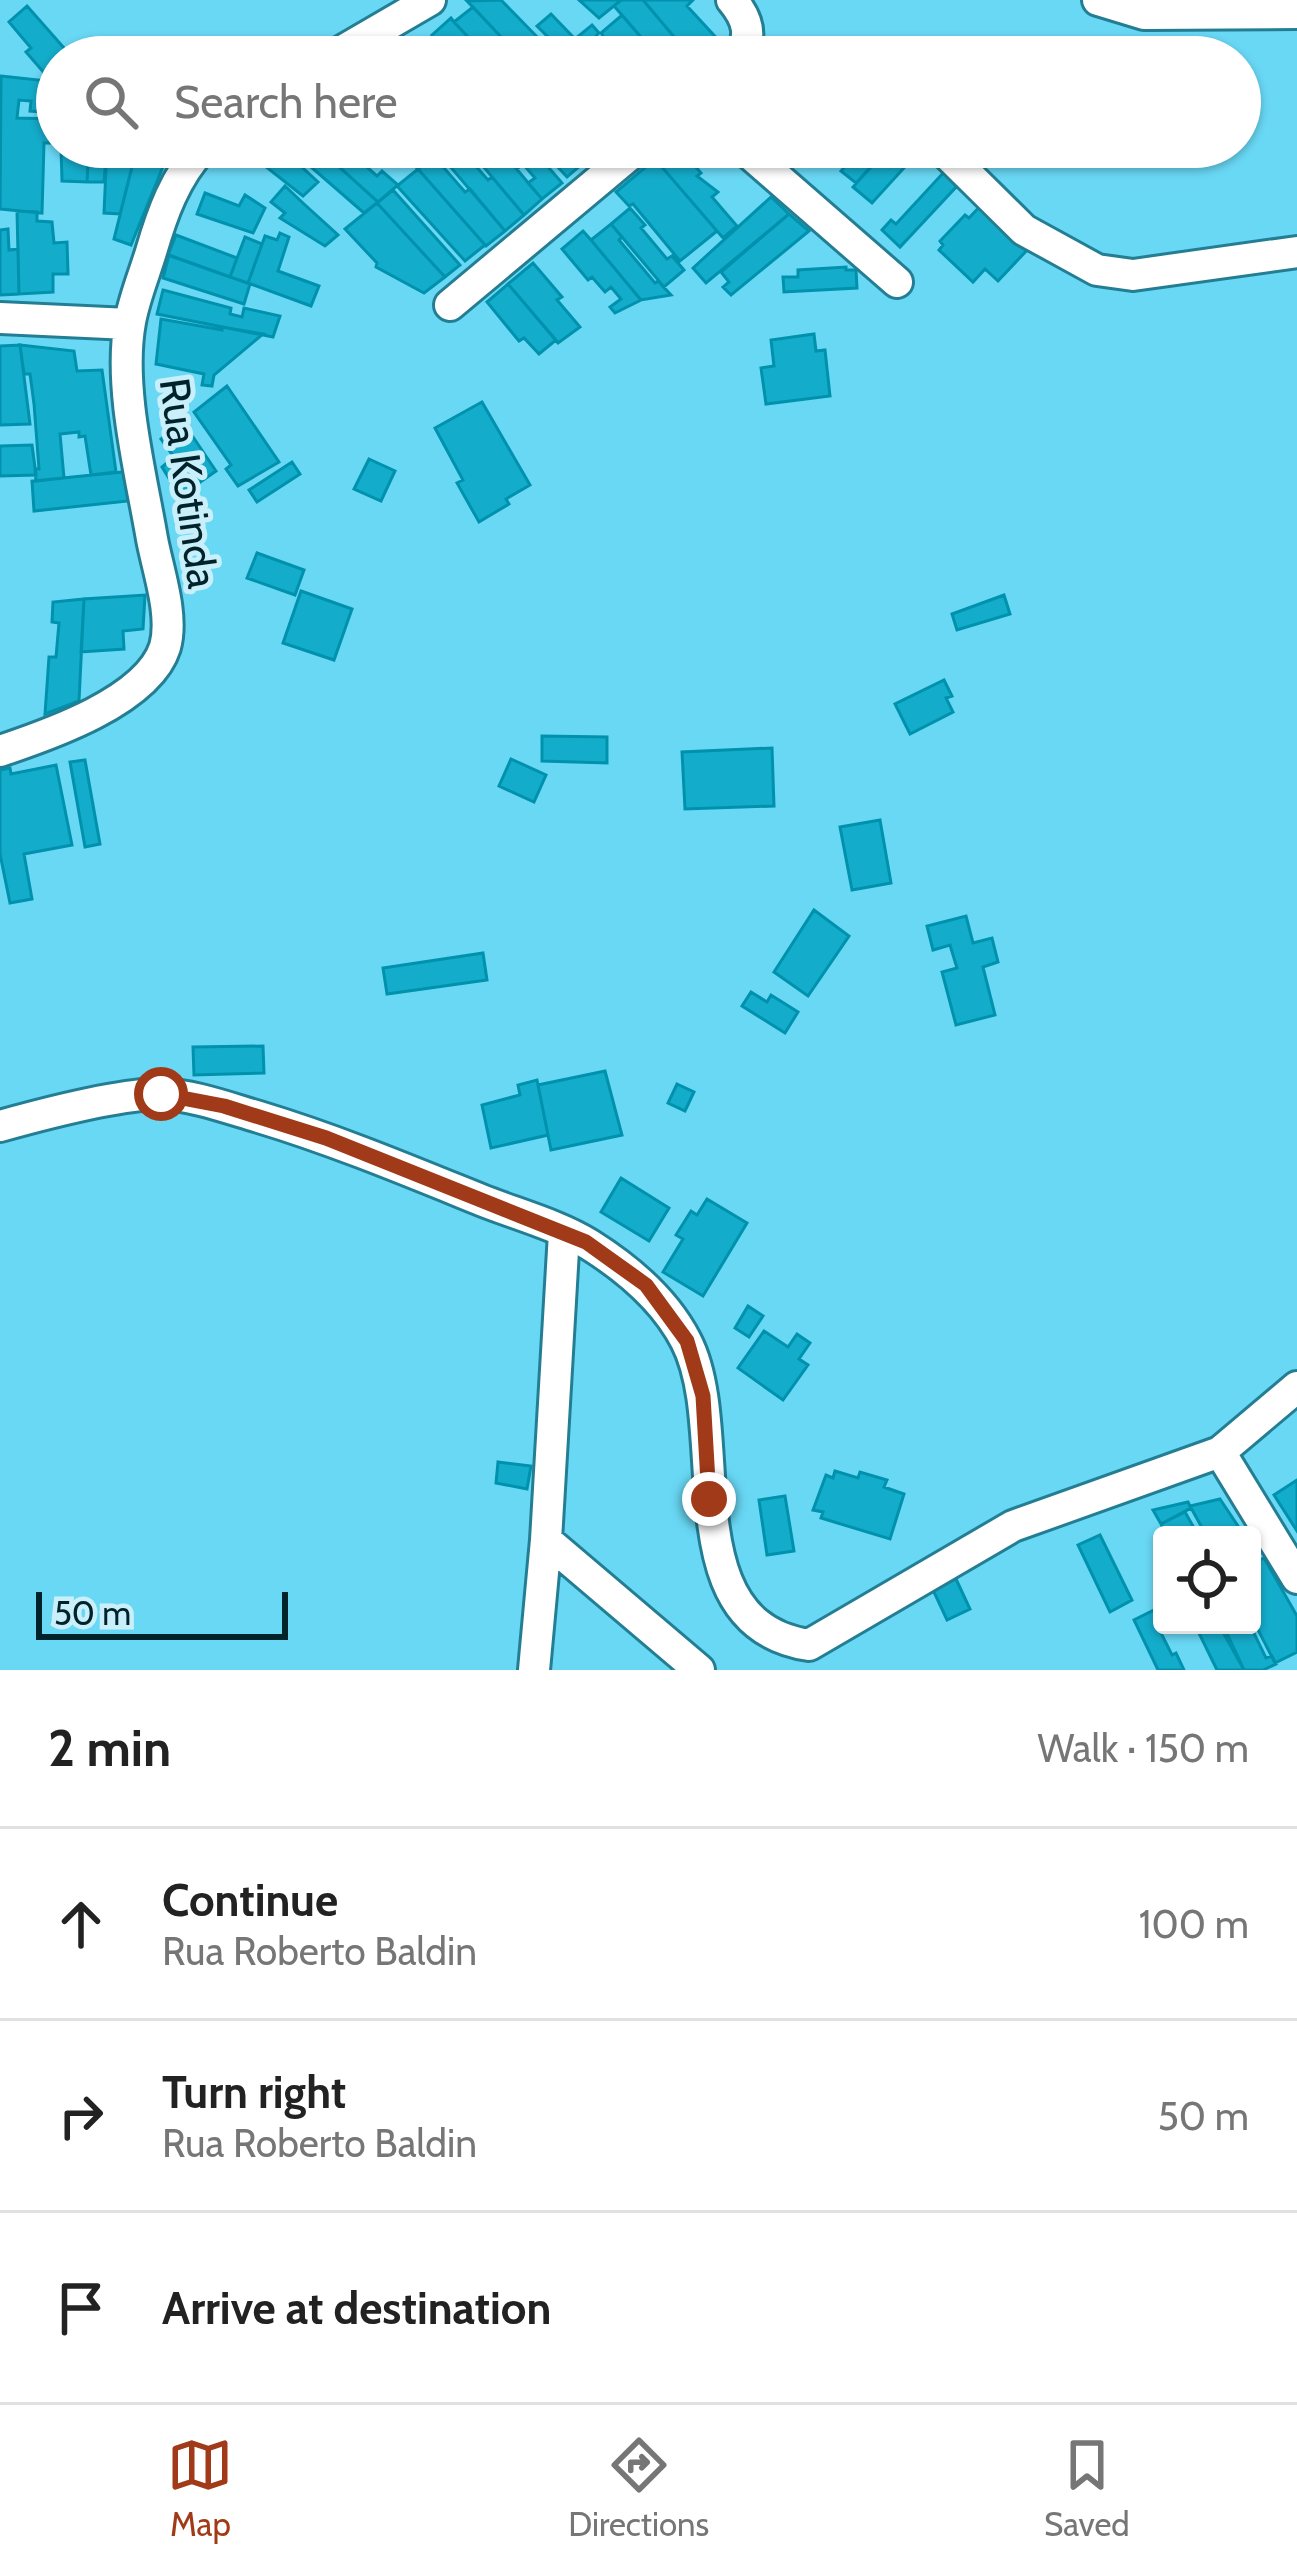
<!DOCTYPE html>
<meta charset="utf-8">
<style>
:root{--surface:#fff;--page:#f2f2f2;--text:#222;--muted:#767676;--line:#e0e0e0;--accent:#a13a18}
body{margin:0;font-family:Cabin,sans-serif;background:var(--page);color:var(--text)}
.controls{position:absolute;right:36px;bottom:36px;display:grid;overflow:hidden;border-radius:12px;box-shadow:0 3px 9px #0004}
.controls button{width:108px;height:108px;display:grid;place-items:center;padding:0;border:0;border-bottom:3px solid var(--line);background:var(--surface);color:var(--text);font:60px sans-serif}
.scale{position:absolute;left:36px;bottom:30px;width:252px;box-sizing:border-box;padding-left:12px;border:6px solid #00222b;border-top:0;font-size:33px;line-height:42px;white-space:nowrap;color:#00222b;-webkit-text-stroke:9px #c8effa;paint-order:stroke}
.stop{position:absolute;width:36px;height:36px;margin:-27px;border:9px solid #a13a18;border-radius:50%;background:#fff}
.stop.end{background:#a13a18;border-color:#fff;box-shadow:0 3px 12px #0008}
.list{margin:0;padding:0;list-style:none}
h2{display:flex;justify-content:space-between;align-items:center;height:156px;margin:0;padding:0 48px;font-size:51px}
h2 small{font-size:39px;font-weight:400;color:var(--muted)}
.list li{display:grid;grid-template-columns:78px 1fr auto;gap:36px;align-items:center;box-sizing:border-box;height:192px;padding:0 48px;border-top:3px solid var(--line)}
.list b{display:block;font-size:45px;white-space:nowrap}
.list p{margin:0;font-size:39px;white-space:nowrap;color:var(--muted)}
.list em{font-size:39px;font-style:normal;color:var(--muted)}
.icon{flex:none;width:66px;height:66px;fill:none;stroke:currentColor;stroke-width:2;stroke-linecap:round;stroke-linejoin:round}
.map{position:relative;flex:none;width:1297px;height:1670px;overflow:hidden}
.search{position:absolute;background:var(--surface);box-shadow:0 3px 9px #0004;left:36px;right:36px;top:36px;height:132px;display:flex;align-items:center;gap:30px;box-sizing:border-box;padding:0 42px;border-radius:66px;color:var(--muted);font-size:45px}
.sheet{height:732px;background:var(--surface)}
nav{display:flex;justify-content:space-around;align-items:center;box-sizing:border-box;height:168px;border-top:3px solid var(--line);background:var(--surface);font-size:33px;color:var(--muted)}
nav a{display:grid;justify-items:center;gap:6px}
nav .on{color:var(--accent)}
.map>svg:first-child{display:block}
</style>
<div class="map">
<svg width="1297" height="1670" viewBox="0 0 1297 1670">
<rect width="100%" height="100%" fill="#69d8f5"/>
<!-- building -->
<path fill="#14accb" stroke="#0091ad" stroke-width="3" d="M 501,0 L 543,43 L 554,56 L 520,57 L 467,1 Z
M 579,0 L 617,0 L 619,2 L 599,18 Z
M 621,0 L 643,0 L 691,57 L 658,57 L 614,6 Z
M 643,0 L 693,0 L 687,6 L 722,44 L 708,57 L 691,57 Z
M 27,6 L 72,57 L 57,57 L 57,78 L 52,82 L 26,52 L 31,48 L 9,22 Z
M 473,7 L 520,57 L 487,57 L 454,22 Z
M 551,14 L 575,39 L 555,56 L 543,43 L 549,38 L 537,26 Z
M 622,15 L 658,57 L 624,57 L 606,40 L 601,33 Z
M 451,18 L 454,22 L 487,57 L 453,57 L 432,35 Z
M 592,25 L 599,33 L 595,37 L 614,57 L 590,57 L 575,39 Z
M 1,76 L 57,82 L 57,113 L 30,111 L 31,101 L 19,100 L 17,118 L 57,119 L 57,143 L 44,143 L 42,213 L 0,209 Z
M 61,147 L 89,147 L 87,182 L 62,181 Z
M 89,147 L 107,147 L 104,182 L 87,182 Z
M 107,147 L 137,147 L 120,214 L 104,213 Z
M 137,147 L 171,147 L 131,245 L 114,239 Z
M 249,147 L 280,147 L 318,182 L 303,196 L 251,155 L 246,150 Z
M 288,147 L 317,147 L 378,202 L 364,213 Z
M 317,147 L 344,147 L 377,176 L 382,171 L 398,185 L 378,202 Z
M 394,147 L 430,147 L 437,153 L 418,169 Z
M 454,147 L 459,147 L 488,180 L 492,177 L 524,215 L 505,231 L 442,157 Z
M 467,147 L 498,147 L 542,199 L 524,215 Z
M 508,147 L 531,147 L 562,183 L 542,199 L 528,183 L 535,178 L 523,164 L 517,169 L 507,157 L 512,152 Z
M 546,147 L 567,147 L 582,164 L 567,177 L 542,150 Z
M 670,147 L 679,147 L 701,173 L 697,176 L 718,192 L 712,197 L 737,226 L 723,238 L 655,159 Z
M 862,147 L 889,147 L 856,183 L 841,171 Z
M 889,147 L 923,147 L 872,203 L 853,187 Z
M 438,152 L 449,164 L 444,168 L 465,192 L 470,189 L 505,231 L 486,246 L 418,169 Z
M 655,159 L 717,231 L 680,261 L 633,204 L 629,206 L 616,192 Z
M 418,169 L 485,245 L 465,261 L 397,186 Z
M 944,172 L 958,185 L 900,247 L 882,230 L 891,220 L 896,224 Z
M 285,186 L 304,204 L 338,235 L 325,246 L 280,218 L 285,213 L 271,202 Z
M 393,190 L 460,265 L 445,277 L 377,203 Z
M 205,193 L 239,206 L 245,195 L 265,208 L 253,233 L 197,214 Z
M 771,197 L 789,214 L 706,283 L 693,268 Z
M 377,203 L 445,277 L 424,293 L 376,267 L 377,263 L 345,229 Z
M 983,203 L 1030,247 L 998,281 L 985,269 L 973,282 L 939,250 L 943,245 L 940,241 L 965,215 L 969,218 Z
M 630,208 L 645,225 L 641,228 L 667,259 L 672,256 L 684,270 L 664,287 L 611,224 Z
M 17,211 L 37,212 L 37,221 L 52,222 L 54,243 L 67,242 L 68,274 L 53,274 L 53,292 L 19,294 Z
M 789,214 L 809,231 L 731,295 L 723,287 L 729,282 L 721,272 Z
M 611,224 L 622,237 L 619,240 L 655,283 L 658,281 L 671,295 L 641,300 L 591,240 Z
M 8,229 L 9,250 L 18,249 L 19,294 L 0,295 L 0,230 Z
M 583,231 L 591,240 L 641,300 L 615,313 L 610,307 L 621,299 L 611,287 L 605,292 L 592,277 L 588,280 L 562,249 Z
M 280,233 L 289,237 L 278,271 L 319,286 L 311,306 L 248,283 L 265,236 L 277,240 Z
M 176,235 L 237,258 L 230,277 L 168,255 Z
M 245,237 L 262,244 L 248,283 L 230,277 Z
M 169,255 L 250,284 L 244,304 L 163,278 Z
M 533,263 L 562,297 L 557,300 L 580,327 L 558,343 L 508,284 Z
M 846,267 L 846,270 L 856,270 L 857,288 L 784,292 L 783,277 L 798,277 L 798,270 Z
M 508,284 L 556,340 L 539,354 L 524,338 L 519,341 L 487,302 Z
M 163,290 L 231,308 L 230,314 L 242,317 L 244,308 L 280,316 L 273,337 L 157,314 Z
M 161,319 L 222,330 L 222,327 L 263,334 L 214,375 L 212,386 L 202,385 L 204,374 L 156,364 Z
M 814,334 L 816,351 L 825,350 L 830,396 L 766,404 L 761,368 L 774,366 L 771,340 Z
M 20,345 L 74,351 L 77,371 L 102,370 L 116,472 L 91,475 L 85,436 L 79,437 L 79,432 L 60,434 L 64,478 L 36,481 L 35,469 L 39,469 L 34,404 L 30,374 L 24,374 Z
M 20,345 L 30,424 L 0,425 L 0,346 Z
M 227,386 L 279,462 L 238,486 L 226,469 L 231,465 L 194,412 Z
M 482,402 L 530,485 L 506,499 L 509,504 L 479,522 L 457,483 L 463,480 L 435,428 Z
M 183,422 L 216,471 L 180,496 L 162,467 L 174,457 L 161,439 Z
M 32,445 L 36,475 L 0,476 L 0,446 Z
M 369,459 L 395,471 L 381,501 L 354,489 Z
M 292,462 L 300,474 L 257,502 L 249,490 Z
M 123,472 L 128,501 L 34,511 L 32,481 Z
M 257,553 L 304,570 L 295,595 L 247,578 Z
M 301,591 L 352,609 L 334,660 L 283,643 Z
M 145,595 L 143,629 L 123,631 L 124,649 L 81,652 L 84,599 Z
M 1004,595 L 1010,614 L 957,630 L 952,614 Z
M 84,599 L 79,701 L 45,714 L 49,657 L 56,657 L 59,623 L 52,622 L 53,602 Z
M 944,680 L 952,696 L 946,698 L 953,712 L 910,734 L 895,704 Z
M 542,736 L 607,737 L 607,763 L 542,761 Z
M 772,748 L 774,806 L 685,809 L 682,752 Z
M 511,759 L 546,775 L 534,802 L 499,786 Z
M 85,760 L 100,844 L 85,847 L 70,762 Z
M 56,765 L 72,845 L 24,854 L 32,899 L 10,903 L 0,854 L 0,770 L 10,768 L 11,774 Z
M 880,820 L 891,883 L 852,890 L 840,827 Z
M 814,910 L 849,936 L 808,996 L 774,972 Z
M 966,916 L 973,943 L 992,938 L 998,962 L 983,967 L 995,1015 L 956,1025 L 942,972 L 957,968 L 950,945 L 933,950 L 927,926 Z
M 483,953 L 487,980 L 387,994 L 383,968 Z
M 751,992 L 767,1002 L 771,995 L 798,1012 L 785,1033 L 742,1006 Z
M 263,1046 L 264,1073 L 194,1075 L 193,1047 Z
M 605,1071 L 622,1135 L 551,1150 L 538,1085 Z
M 537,1080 L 548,1135 L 491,1148 L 482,1105 L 520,1095 L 518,1085 Z
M 677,1084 L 694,1092 L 685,1111 L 668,1103 Z
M 621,1178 L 669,1208 L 649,1241 L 601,1212 Z
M 707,1199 L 747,1223 L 703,1296 L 663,1272 L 683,1239 L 676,1235 L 691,1211 L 697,1215 Z
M 748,1306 L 763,1316 L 749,1337 L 735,1328 Z
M 764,1331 L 788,1347 L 797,1334 L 810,1343 L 799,1359 L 808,1365 L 783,1400 L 738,1368 Z
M 498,1462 L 531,1466 L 527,1489 L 496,1483 Z
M 835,1471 L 858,1478 L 860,1472 L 887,1480 L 884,1487 L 904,1494 L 890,1539 L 821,1518 L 823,1512 L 813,1510 L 826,1475 L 833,1478 Z
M 1297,1480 L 1297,1531 L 1274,1495 Z
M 785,1496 L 794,1551 L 767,1555 L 759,1500 Z
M 1220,1499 L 1244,1535 L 1206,1535 L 1190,1506 Z
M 1188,1502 L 1191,1508 L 1161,1524 L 1153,1510 Z
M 1185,1512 L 1198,1535 L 1167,1535 L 1161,1524 Z
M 1100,1535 L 1132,1600 L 1110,1612 L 1078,1545 Z
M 1264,1558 L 1297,1616 L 1297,1652 L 1275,1663 L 1252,1618 L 1252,1564 Z
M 956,1579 L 970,1609 L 947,1620 L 933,1590 Z
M 1156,1609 L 1160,1618 L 1155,1621 L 1172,1655 L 1176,1653 L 1184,1670 L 1158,1670 L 1134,1620 Z
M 1195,1625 L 1219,1625 L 1244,1670 L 1217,1670 Z
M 1223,1625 L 1250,1625 L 1266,1658 L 1272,1656 L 1276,1664 L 1263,1670 L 1244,1670 Z"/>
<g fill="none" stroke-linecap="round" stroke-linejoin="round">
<defs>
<path id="street" d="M 732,0 C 747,18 754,37 738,57
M 1098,0 L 1144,14 L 1297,13
M 846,55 L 848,57
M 332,57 L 430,0
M 742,147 L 897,282
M 940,147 L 1024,230 L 1097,270 L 1133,275 L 1297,252
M 450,305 L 639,147
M 0,318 L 129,324
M 0,751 C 48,735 148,701 165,647 C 174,615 158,571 152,539 C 141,474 118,387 130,322 C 134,299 144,275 151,252 C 162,214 175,177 203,147
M 0,1126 C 43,1114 117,1094 161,1094 C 193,1095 228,1108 259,1117 C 335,1140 407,1170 481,1200 C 516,1214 558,1225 590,1245 C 628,1269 665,1300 686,1341 C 733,1431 669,1624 809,1645 L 1013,1526 L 1220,1452 L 1297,1387
M 1220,1452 L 1297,1578
M 546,1540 L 699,1670
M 534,1670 L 546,1540 L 564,1233"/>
</defs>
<!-- street casing -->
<use href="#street" stroke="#247e93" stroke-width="36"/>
<!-- street -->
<use href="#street" stroke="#fff" stroke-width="30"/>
</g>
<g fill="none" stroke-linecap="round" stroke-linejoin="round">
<!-- route -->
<path stroke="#a13a18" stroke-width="15" d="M 161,1094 L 224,1106 L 326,1138 L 586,1242 L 646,1285 L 687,1341 L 703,1396 L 709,1499"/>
</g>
<g text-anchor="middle" stroke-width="10" stroke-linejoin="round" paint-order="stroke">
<!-- street labels -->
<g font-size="42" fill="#00222b" stroke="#c8effa">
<text transform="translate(189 483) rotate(82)" y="15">Rua Kotinda</text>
</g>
</g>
</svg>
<div class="controls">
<button><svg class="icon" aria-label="locate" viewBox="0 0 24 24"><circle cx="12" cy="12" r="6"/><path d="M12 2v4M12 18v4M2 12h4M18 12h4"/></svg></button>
</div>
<div class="scale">50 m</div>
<div class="stop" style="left:161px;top:1094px"></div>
<div class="stop end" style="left:709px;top:1499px"></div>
<div class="search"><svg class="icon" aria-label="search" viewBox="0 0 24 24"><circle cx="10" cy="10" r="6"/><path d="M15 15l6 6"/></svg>Search here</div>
</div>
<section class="sheet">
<h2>2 min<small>Walk · 150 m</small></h2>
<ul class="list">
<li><svg class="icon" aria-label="ahead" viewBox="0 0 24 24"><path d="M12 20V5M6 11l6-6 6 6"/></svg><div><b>Continue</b><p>Rua Roberto Baldin</p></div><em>100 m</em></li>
<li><svg class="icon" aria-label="right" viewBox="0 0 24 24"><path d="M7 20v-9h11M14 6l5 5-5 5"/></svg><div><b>Turn right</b><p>Rua Roberto Baldin</p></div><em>50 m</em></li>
<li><svg class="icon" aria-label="arrive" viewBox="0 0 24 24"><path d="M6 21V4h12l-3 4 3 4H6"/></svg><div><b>Arrive at destination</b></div></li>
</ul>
</section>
<nav>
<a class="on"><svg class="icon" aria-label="map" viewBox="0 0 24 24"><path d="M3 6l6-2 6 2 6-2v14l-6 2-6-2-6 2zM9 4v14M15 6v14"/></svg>Map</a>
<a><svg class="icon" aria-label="directions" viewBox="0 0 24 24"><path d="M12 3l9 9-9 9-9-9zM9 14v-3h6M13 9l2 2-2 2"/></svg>Directions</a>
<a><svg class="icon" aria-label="saved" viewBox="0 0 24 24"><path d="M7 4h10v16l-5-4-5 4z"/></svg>Saved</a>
</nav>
